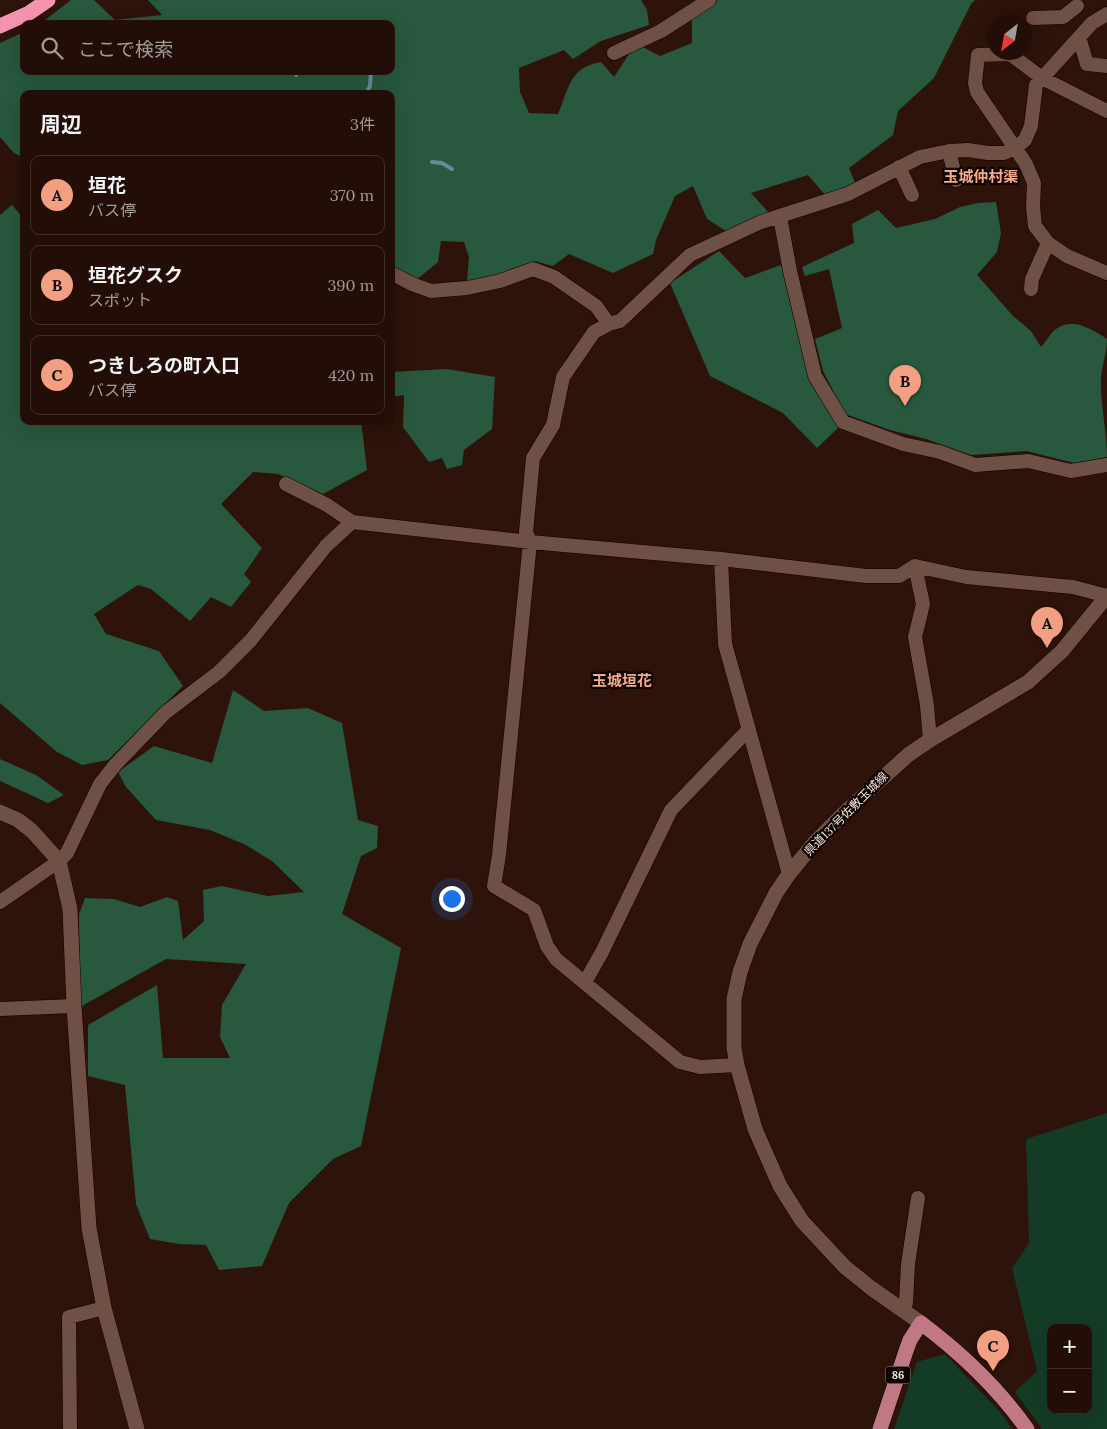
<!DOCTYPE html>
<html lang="ja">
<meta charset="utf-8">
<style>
:root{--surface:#220e07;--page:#2a1711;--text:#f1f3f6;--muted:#a29c9b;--line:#3f2e28;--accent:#f3a082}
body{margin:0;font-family:Lora,"Noto Sans JP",serif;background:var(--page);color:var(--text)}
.controls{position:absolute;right:15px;bottom:15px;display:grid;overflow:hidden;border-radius:10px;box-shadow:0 5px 20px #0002}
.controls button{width:45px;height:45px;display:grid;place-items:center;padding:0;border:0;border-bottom:1px solid var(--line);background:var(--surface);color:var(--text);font:25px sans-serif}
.compass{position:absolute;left:987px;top:15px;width:45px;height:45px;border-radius:50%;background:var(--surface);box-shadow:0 5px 20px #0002;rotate:211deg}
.you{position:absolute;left:451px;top:898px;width:18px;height:18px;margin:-12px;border:4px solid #fff;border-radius:50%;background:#1a73e8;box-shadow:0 0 0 8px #1a73e833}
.badge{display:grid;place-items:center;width:32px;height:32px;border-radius:50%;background:var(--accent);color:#111;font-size:16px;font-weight:700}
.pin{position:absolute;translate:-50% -41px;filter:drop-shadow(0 1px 2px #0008)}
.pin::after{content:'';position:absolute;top:26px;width:18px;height:15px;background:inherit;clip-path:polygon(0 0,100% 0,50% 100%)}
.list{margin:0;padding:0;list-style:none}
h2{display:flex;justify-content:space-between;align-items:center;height:65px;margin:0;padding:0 20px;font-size:21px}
h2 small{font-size:16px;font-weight:400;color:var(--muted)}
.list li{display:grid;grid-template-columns:32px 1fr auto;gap:15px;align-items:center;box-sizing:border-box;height:80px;margin:0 10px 10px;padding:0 10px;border:1px solid var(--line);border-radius:10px}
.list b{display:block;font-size:19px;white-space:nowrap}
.list p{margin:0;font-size:16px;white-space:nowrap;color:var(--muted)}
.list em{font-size:16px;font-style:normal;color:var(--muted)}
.icon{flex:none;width:28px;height:28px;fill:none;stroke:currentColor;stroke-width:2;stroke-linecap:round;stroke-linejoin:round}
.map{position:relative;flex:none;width:1107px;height:1429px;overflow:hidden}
.search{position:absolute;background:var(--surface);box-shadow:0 5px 20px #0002;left:20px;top:20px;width:375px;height:55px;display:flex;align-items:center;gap:12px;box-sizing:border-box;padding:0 18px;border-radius:10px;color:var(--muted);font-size:19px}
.panel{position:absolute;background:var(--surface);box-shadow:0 5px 20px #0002;left:20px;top:90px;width:375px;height:335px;border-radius:10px}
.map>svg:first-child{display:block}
</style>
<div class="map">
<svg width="1107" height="1429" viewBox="0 0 1107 1429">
<rect width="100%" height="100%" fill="#2d1309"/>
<!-- green -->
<path fill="#143b26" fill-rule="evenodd" d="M 1107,1113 L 1107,1429 L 1042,1429 L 1015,1392 L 1037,1371 L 1012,1268 L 1029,1243 L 1026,1139 ZM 1051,1328 L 1088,1328 L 1088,1410 L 1051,1410 Z
M 945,1354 L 1001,1413 L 1012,1429 L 894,1429 L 917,1362 Z"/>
<!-- forest -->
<path fill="#28583d" d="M 71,0 L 94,0 L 115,20 L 162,15 L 148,0 L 641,0 L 647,10 L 649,25 L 601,41 L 573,59 L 564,50 L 519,68 L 520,92 L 529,113 L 558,114 C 569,89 569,67 601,62 L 614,77 L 631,51 L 643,47 L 660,56 L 692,43 L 692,18 L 710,7 L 717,0 L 975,0 L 971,4 L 934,78 L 898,111 L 893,135 L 849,168 L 855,183 L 826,196 L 808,175 L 751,193 L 769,213 L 726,231 L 707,219 L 693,186 L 675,196 L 656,240 L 653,254 L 613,273 L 569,254 L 553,266 L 535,261 L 495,276 L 467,282 L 469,257 L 464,242 L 441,241 L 438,262 L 415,281 L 391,269 L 391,94 L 24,94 L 24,158 L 14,153 L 0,137 L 0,43 L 24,32 L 24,71 L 391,71 L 391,24 L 40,24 Z
M 996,202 L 1001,233 L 997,252 L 977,275 L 1013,316 L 1031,331 L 1041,347 C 1046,342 1050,333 1056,329 C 1073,317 1092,329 1107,339 C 1107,352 1102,365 1101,378 C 1100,404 1107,430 1107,457 L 1074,463 L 1027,451 L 971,455 L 926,439 L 890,430 L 845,414 L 823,371 L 815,339 L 842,328 L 829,269 L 805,276 L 802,267 L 854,243 L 852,224 L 878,210 L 896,228 L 935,219 L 960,207 L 978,203 Z
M 12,205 L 24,219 L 24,421 L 361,421 L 367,470 L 323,494 L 278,474 L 253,472 L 221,504 L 262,548 L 244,574 L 251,582 L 231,607 L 211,597 L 190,621 L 151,589 L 138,585 L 94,614 L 106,634 L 159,651 L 183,686 L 108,760 L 82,765 L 57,752 L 0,703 L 0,215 Z
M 719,251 L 745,278 L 781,265 L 809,381 L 839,427 L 817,448 L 783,413 L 710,376 L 670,283 Z
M 447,369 L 495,377 L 492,429 L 464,450 L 462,465 L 447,469 L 442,458 L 429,462 L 403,427 L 404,395 L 391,397 L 391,372 Z
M 233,690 L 264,711 L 308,708 L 342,723 L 358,820 L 378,826 L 377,848 L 361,856 L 342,914 L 401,948 L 361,1146 L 333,1159 L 289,1203 L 262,1266 L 219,1270 L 206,1245 L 179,1244 L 150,1239 L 136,1204 L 125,1085 L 88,1076 L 88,1025 L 157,985 L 163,1058 L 230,1058 L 220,1037 L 222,1005 L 246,964 L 166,959 L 80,1007 L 79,914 L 85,898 L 114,899 L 140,907 L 167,897 L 178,901 L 183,940 L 204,921 L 203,890 L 222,886 L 268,896 L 304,892 L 272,861 L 246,845 L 210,830 L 156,820 L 126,787 L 118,772 L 154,746 L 212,763 Z
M 0,759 L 36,775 L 64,795 L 48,803 L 0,781 Z"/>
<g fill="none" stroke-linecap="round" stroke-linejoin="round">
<!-- stream -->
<path stroke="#678a97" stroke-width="4" d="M 296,75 L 298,71
M 366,94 L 370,86 L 371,71
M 432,162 L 442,163 L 452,169"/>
<defs>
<path id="street" d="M 1033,18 L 1063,17 L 1077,6
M 1079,37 L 1087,64 L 1107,66
M 614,53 L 661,31 L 709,0
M 1107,111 L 1042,78 L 1010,54 L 978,55 L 975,83 L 977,92 L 1026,164 L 1034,183 L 1033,207 L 1035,226 L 1048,243 L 1067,256 L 1107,273
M 949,151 L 956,180
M 899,167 L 912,195
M 780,217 L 790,271 L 815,376 L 843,422 L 903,444 L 940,452 L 975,465 L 1028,461 L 1071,471 L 1107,465
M 391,273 L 412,284 L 431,291 L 467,288 L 500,281 L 533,269 L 554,277 L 596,306 L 609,324
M 1031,289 L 1032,279 L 1048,243
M 286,484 L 327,505 L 352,522 L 530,542 L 721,559 L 866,576 L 899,576 L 915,566 L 966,577 L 1073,587 L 1107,596
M 721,559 L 725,644 L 789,874
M 915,566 L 923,604 L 915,637 L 927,705 L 930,740
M 0,902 L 59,861 L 67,853 L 100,784 L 115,765 L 165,713 L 219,672 L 251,640 L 326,546 L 352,522
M 585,982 L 602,952 L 671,810 L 749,729
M 0,1009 L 74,1006
M 737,1065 L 700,1067 L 680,1062 L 556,959 L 547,946 L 534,910 L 494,886 L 499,855 L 530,542 L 526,532 L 533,458 L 553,425 L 563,377 L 594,332 L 609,324 L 620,321 L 690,255 L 761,222 L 848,194 L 920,157 L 949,151 L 968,150 L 988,153 L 1004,153 L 1015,148 L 1025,140 L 1031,126 L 1036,85 L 1092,23 L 1107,14
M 903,1310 L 906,1303 L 908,1264 L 918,1198
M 70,1429 L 69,1317 L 104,1308"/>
<path id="secondary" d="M 0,812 L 18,820 L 32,831 L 59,861 L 70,909 L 74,1006 L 89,1228 L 104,1308 L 137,1429
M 921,1323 L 871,1288 L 845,1267 L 802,1221 L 780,1186 L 755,1129 L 737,1065 L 734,1048 L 734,999 L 740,972 L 750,944 L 776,893 L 789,874 L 815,842 L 843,814 L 908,755 L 930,740 L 1028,682 L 1062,651 L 1107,596"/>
<path id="primary" d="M 880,1429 L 906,1351 L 910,1340 L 921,1323 C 961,1353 998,1388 1027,1429"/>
<path id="highway" d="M 0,26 L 29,13 L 48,0"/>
</defs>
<!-- street casing -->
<use href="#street" stroke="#130100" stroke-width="15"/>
<!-- secondary casing -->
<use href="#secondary" stroke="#130100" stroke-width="16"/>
<!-- primary casing -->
<use href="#primary" stroke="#130100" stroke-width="16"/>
<!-- highway casing -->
<use href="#highway" stroke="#130100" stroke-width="16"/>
<!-- street -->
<use href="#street" stroke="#6f5044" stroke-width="14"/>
<!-- secondary -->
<use href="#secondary" stroke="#6f5044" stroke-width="15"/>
<!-- primary -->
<use href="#primary" stroke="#c07984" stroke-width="15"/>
<!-- highway -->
<use href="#highway" stroke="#f694af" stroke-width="15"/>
</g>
<g text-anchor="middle" stroke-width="4.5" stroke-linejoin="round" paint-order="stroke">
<!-- shield labels -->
<rect fill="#0d0402" stroke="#b1a19b" stroke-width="1" x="885.5" y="1366.5" width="25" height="17" rx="4"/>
<g font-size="11" font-weight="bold" fill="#f7e4dd">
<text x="898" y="1379">86</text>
</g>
<!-- street labels -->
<g font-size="12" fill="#f7e4dd" stroke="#0d0402">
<text transform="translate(846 814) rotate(-45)" y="4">県道137号佐敷玉城線</text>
</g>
<!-- quarter labels -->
<g font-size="15" font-weight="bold" fill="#f8aa8e" stroke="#0d0402">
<text x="981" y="182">玉城仲村渠</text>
<text x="622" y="686">玉城垣花</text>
</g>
</g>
</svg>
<div class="controls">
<button>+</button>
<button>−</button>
</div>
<svg class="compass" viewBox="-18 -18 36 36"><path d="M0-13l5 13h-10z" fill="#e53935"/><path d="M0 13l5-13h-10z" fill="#a29c9b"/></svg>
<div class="you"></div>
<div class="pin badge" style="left:1047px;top:648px">A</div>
<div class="pin badge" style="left:905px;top:406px">B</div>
<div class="pin badge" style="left:993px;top:1371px">C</div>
<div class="search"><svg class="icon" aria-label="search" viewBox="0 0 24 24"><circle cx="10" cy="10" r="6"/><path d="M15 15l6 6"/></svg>ここで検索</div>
<section class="panel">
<h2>周辺<small>3件</small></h2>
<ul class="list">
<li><span class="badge">A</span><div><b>垣花</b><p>バス停</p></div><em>370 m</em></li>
<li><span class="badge">B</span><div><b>垣花グスク</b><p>スポット</p></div><em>390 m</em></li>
<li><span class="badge">C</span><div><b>つきしろの町入口</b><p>バス停</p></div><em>420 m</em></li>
</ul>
</section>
</div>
